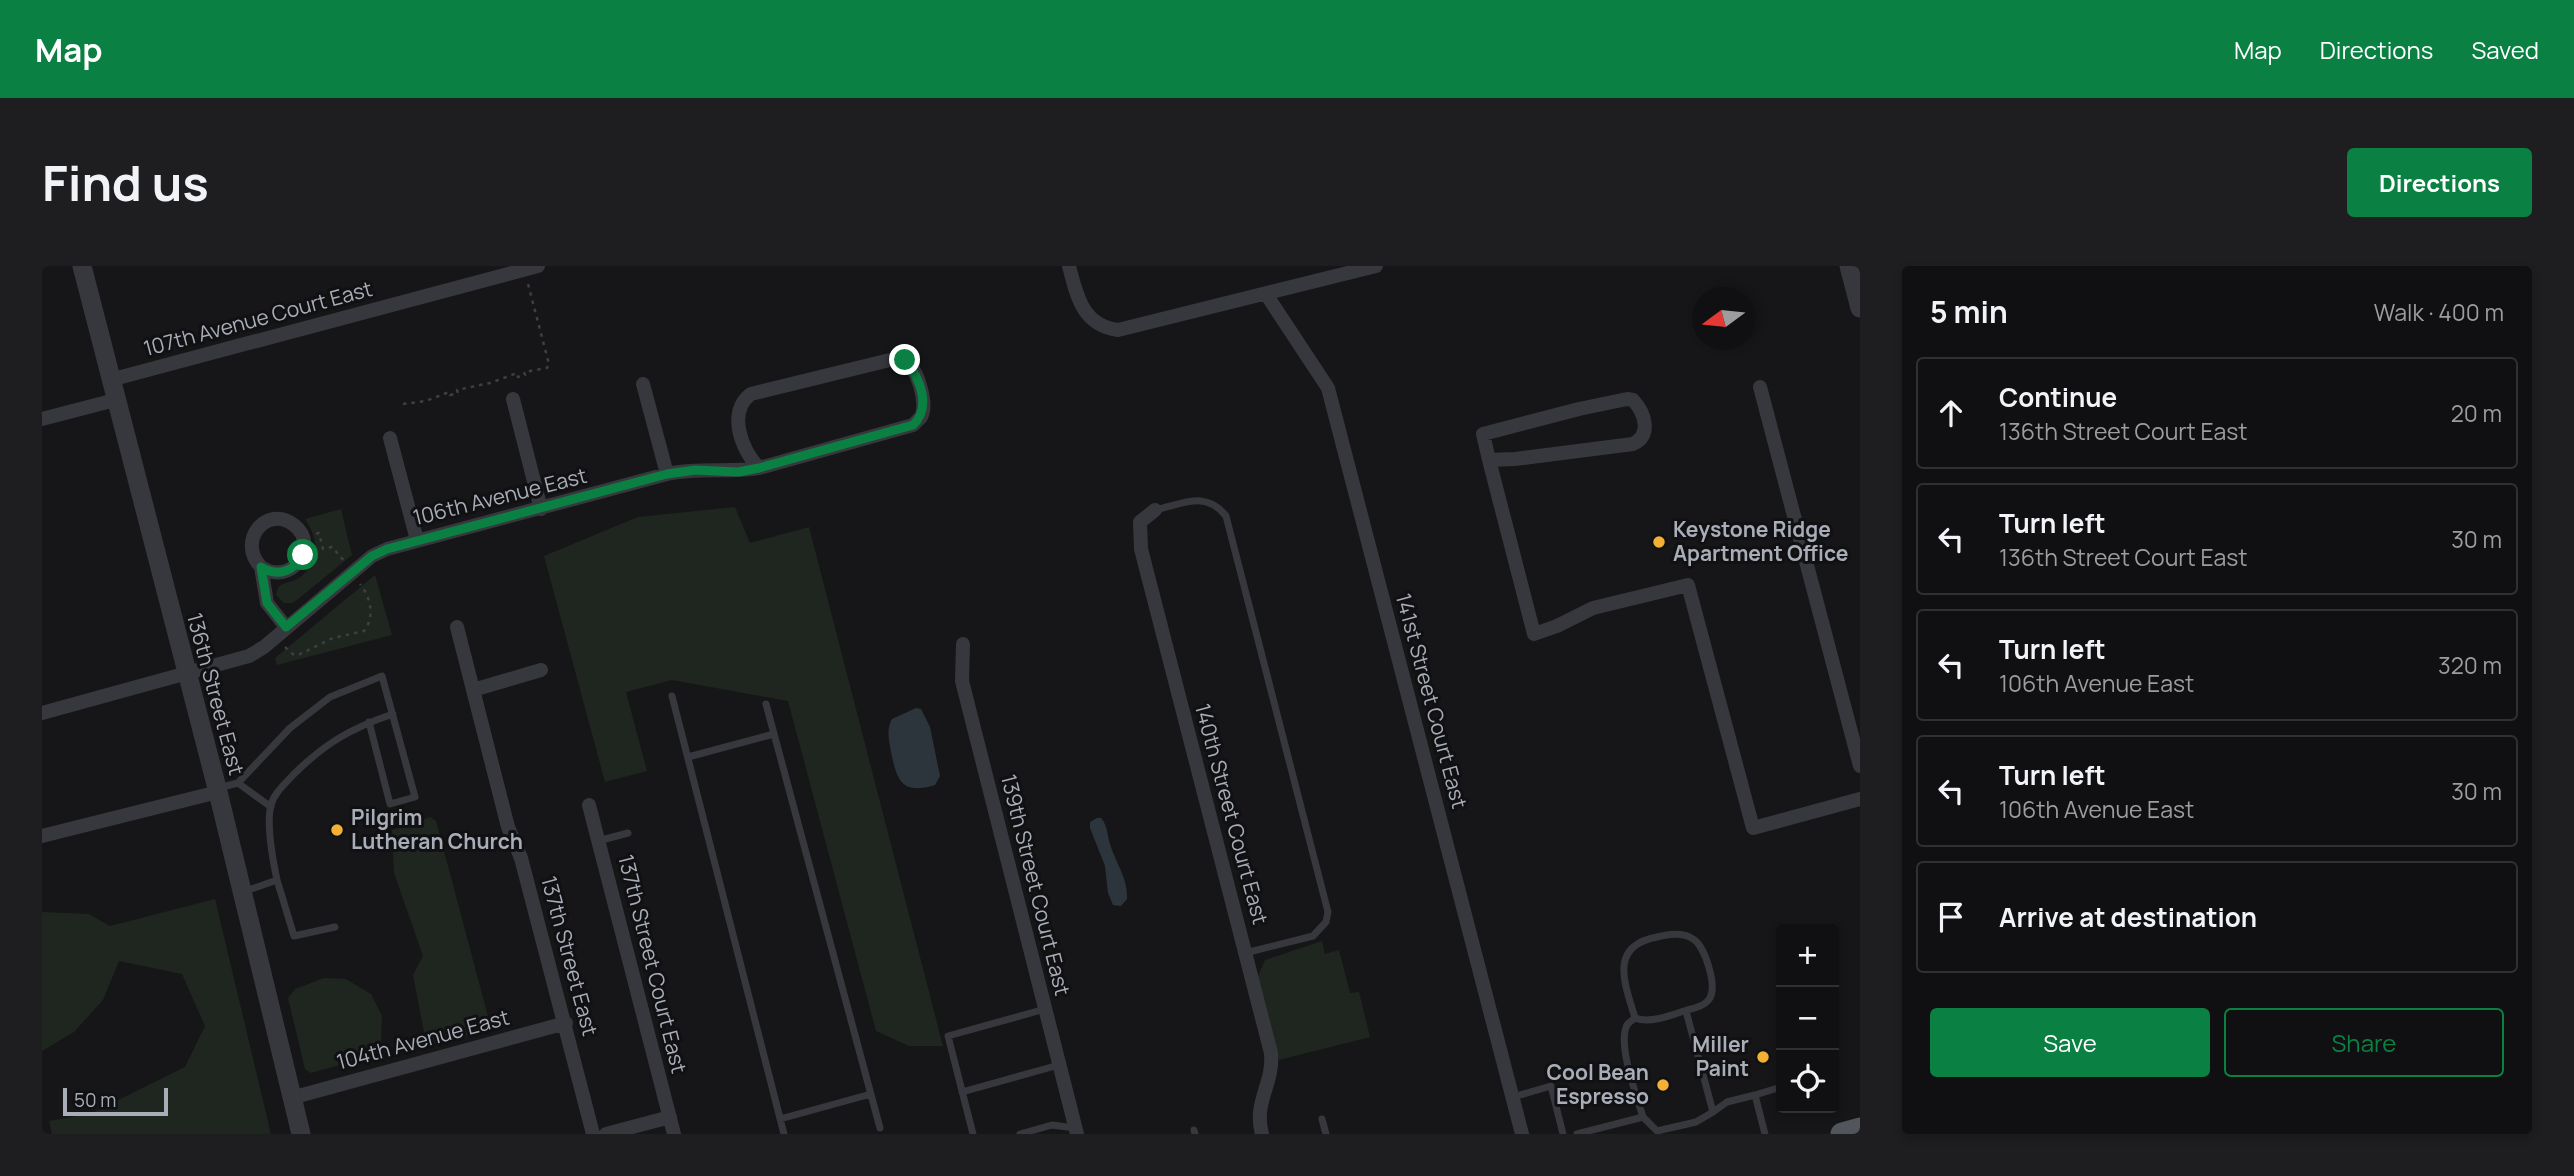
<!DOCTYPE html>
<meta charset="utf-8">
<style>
:root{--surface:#101012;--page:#1e1e20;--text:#f1f3f6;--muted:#9c9d9f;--line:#303032;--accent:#0b8043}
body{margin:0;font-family:Manrope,sans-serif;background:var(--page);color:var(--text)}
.controls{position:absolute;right:21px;bottom:21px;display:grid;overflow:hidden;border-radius:7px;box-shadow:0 4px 10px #0003}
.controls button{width:63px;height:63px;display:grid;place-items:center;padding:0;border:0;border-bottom:2px solid var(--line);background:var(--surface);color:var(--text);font:35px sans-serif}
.compass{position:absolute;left:1650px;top:21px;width:63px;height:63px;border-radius:50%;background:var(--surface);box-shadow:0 4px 10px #0003;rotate:255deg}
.scale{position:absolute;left:21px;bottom:18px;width:105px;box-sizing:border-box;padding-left:7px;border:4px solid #a8adb8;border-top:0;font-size:19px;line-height:24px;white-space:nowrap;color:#a8adb8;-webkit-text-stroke:5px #111113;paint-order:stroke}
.stop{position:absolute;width:21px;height:21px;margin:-16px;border:5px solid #0b8043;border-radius:50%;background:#fff}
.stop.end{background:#0b8043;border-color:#fff;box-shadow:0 2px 7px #0008}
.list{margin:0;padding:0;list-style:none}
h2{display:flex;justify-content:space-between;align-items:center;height:91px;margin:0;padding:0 28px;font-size:30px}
h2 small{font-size:23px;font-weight:400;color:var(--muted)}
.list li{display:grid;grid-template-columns:46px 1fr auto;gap:21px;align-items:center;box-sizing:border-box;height:112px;margin:0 14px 14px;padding:0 14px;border:2px solid var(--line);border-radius:7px}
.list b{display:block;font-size:26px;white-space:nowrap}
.list p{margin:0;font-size:23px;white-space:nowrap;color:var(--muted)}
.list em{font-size:23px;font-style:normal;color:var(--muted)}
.actions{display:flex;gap:14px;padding:21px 28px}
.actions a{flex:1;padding:16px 0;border:2px solid var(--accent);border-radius:7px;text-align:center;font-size:24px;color:var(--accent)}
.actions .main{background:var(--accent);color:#fff}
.icon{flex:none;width:38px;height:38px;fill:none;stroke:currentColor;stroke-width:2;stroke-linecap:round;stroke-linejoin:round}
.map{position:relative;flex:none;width:1818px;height:868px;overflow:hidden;border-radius:7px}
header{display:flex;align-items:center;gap:42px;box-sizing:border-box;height:98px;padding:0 35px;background:var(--accent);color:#fff}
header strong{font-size:33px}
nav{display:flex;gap:38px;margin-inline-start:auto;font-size:24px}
.intro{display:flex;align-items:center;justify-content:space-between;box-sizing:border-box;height:168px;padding:0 42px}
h1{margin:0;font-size:49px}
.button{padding:18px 32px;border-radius:7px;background:var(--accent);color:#fff;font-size:24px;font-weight:700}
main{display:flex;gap:42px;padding:0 42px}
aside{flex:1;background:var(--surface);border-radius:7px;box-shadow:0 4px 10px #0003}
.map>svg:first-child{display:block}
</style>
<header>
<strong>Map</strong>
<nav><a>Map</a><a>Directions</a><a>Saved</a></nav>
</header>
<div class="intro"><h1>Find us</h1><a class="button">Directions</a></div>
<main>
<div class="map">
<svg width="1818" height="868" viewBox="0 0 1818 868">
<rect width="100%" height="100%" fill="#161618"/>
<!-- green -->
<path fill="#1e261f" d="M 693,241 L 708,277 L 767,261 L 901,780 L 867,780 L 834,765 L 746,435 L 630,414 L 584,426 L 605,505 L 563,516 L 502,290 L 596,251 Z
M 299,243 L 310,289 L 255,334 L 250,337 L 242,337 L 234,329 L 236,321 C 243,316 250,316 257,312 C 279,298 276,271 263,253 Z
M 333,309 L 350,369 L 235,399 L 233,392 Z
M 388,551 L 394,555 L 448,758 L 447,764 L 385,781 L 371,709 L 381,690 L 352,607 L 350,564 Z
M 173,633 L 229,868 L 10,868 L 7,855 L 48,848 L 143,801 L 163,760 L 140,708 L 77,695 L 61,734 L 32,766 L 0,785 L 0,646 L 47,648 L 68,660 Z
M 1280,675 L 1283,688 L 1297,684 L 1308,727 L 1317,726 L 1328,771 L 1237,794 L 1216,710 L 1223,694 Z
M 282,712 L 304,713 L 329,728 L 340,750 L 339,776 L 333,789 L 269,807 L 263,803 L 246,732 L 253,723 Z"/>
<!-- water -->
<path fill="#2c353c" d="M 874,442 L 879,443 L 888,461 L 898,510 L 893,519 C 860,529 855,515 849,486 C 847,474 844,464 850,453 Z
M 1055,552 L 1059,552 C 1066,560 1065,569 1068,578 C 1074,598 1086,612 1085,633 L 1079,640 L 1071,639 L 1066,627 L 1063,600 L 1048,562 L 1048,556 Z"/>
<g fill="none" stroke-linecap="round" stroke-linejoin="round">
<!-- path -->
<path stroke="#3d3f44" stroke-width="2.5" stroke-dasharray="3.5 5" stroke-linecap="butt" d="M 361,138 L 384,135 L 407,126 L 408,129 L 416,127 L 415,124 L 448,117 L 475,107 L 476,111 L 483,109 L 482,106 L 505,102 L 507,98 L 486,18
M 274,268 L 277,267 L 281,283 L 290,281 L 303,296
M 243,381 L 252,389 L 256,389 L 291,372 L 322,365 C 333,351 329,332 318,318"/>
<!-- service -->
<path stroke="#37383d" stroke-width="7" d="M 1113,244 C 1141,238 1164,224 1184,250 L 1286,646 L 1284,656 L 1271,670 L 1203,687
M 630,430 L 742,868
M 724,438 L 838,862
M 646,491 L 732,468
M 196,517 L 229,541
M 176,522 L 196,517 L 248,462 L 288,431 L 340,410 L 373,531 L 348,538 L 327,456
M 556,575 L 586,567
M 235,614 L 252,670 L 293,661
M 201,626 L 235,614 C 231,595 224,558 229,539 C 232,527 243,518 251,509 C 282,478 309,462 351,448
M 920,826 L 1017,799
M 1471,831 L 1509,820 L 1521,868
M 1671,846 L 1685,836 L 1713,829
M 1601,851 L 1615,865 L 1654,856 L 1671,846 L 1644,745
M 738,853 L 829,828
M 1280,853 L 1284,868
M 1152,864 L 1153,868
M 931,868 L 906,770 L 1003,743
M 978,868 L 1010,859 L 1033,862
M 1535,868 L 1601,851 C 1595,831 1575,778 1585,759 C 1587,756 1591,754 1593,752 C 1583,718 1566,680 1615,671 C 1626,668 1641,666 1651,673 C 1663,680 1675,719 1668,732 C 1663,740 1653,742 1645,744 C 1630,749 1608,758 1593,752
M 1723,868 L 1713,829 L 1739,821"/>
<!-- minor -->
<path stroke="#37383d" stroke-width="14" d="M 1027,0 C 1035,30 1040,59 1076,64 L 1334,0
M 1224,28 L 1286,122 L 1480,868
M 68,114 L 496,0
M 601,118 L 625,208
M 1718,121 L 1818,500
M 471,133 L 499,243
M 0,153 L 73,134
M 348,172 L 375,274
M 1447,194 L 1473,193 L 1591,178 C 1610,169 1603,147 1591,134 L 1585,133 L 1537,143 L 1441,168 L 1447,194 L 1492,368 L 1515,360 L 1551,342 L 1646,319 L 1711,562 L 1818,533
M 1113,244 L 1098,256 L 1099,283 L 1229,787 C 1232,818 1211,836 1220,868
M 219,301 C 194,275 225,238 252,259 C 279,280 249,321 219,301 L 225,337 L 244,361
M 415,361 L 466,561 L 479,592 L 551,868
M 921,378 L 920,415 L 1035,868
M 431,424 L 499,404
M 0,447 L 207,390 L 222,381 L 330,290 L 345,283 L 625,208 C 655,201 686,207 717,202 L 871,159 C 872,158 878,152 879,151 C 886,139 876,102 863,95 C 863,94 853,93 852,93 L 709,128 C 685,145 699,184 717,202
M 547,539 L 632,868
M 0,570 L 176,526
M 249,832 L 524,757
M 564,868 L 628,851"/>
<!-- tertiary -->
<path stroke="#37383d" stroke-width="19" d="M 40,0 L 176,526 L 259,868
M 1807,0 L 1818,42"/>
<!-- primary -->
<path stroke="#53555c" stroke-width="23" d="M 1800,868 L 1818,863"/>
</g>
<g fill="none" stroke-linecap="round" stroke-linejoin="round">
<!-- route -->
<path stroke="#0b8043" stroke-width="9" d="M 261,289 C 252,306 235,311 219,301 L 225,337 L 244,361 L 330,290 L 345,283 L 625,208 L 653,204 L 696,206 L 717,202 L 871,159 C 890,141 878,112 863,94"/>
</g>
<!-- markers -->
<g fill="#f2b134" stroke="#111113" stroke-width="2.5">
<circle cx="1617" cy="276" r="7"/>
<circle cx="295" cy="564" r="7"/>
<circle cx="1721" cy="791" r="7"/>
<circle cx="1621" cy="819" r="7"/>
</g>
<g text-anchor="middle" stroke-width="6" stroke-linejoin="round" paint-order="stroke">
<!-- street labels -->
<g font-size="21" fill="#a8adb8" stroke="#111113">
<text transform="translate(216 53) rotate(-15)" y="7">107th Avenue Court East</text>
<text transform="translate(458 231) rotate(-14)" y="7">106th Avenue East</text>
<text transform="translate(173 428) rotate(75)" y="7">136th Street East</text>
<text transform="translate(1389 435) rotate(75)" y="7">141st Street Court East</text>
<text transform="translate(1189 548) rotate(75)" y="7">140th Street Court East</text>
<text transform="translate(993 619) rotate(76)" y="7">139th Street Court East</text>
<text transform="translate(527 690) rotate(75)" y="7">137th Street East</text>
<text transform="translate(610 698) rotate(76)" y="7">137th Street Court East</text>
<text transform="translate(381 774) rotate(-15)" y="7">104th Avenue East</text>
</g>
<!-- poi labels -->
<g font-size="21" font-weight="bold" fill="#a8adb8" stroke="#111113" text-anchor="start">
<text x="1631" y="271">Keystone Ridge<tspan x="1631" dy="24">Apartment Office</tspan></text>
<text x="309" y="559">Pilgrim<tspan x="309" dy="24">Lutheran Church</tspan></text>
<text x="1707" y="786" text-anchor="end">Miller<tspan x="1707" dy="24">Paint</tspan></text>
<text x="1607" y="814" text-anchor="end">Cool Bean<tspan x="1607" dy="24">Espresso</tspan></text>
</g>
</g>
</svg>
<div class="controls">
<button>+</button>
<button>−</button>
<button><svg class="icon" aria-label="locate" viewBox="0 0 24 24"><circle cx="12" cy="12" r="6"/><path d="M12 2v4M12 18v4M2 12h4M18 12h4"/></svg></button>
</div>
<svg class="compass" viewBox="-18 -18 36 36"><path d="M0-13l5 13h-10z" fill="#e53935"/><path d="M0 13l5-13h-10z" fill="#9c9d9f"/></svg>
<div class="scale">50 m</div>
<div class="stop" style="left:261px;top:289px"></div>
<div class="stop end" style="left:863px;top:94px"></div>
</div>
<aside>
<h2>5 min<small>Walk · 400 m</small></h2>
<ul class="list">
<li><svg class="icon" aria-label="ahead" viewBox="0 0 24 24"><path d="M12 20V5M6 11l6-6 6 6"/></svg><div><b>Continue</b><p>136th Street Court East</p></div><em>20 m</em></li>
<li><svg class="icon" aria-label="left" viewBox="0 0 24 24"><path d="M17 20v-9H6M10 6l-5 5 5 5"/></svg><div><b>Turn left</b><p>136th Street Court East</p></div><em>30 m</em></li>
<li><svg class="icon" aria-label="left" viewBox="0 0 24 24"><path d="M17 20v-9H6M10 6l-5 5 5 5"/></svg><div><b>Turn left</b><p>106th Avenue East</p></div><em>320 m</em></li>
<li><svg class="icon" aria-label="left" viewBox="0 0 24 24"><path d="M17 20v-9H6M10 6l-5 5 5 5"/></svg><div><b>Turn left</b><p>106th Avenue East</p></div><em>30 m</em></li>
<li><svg class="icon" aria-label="arrive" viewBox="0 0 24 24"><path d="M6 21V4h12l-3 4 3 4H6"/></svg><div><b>Arrive at destination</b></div></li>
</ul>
<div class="actions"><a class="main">Save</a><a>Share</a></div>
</aside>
</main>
